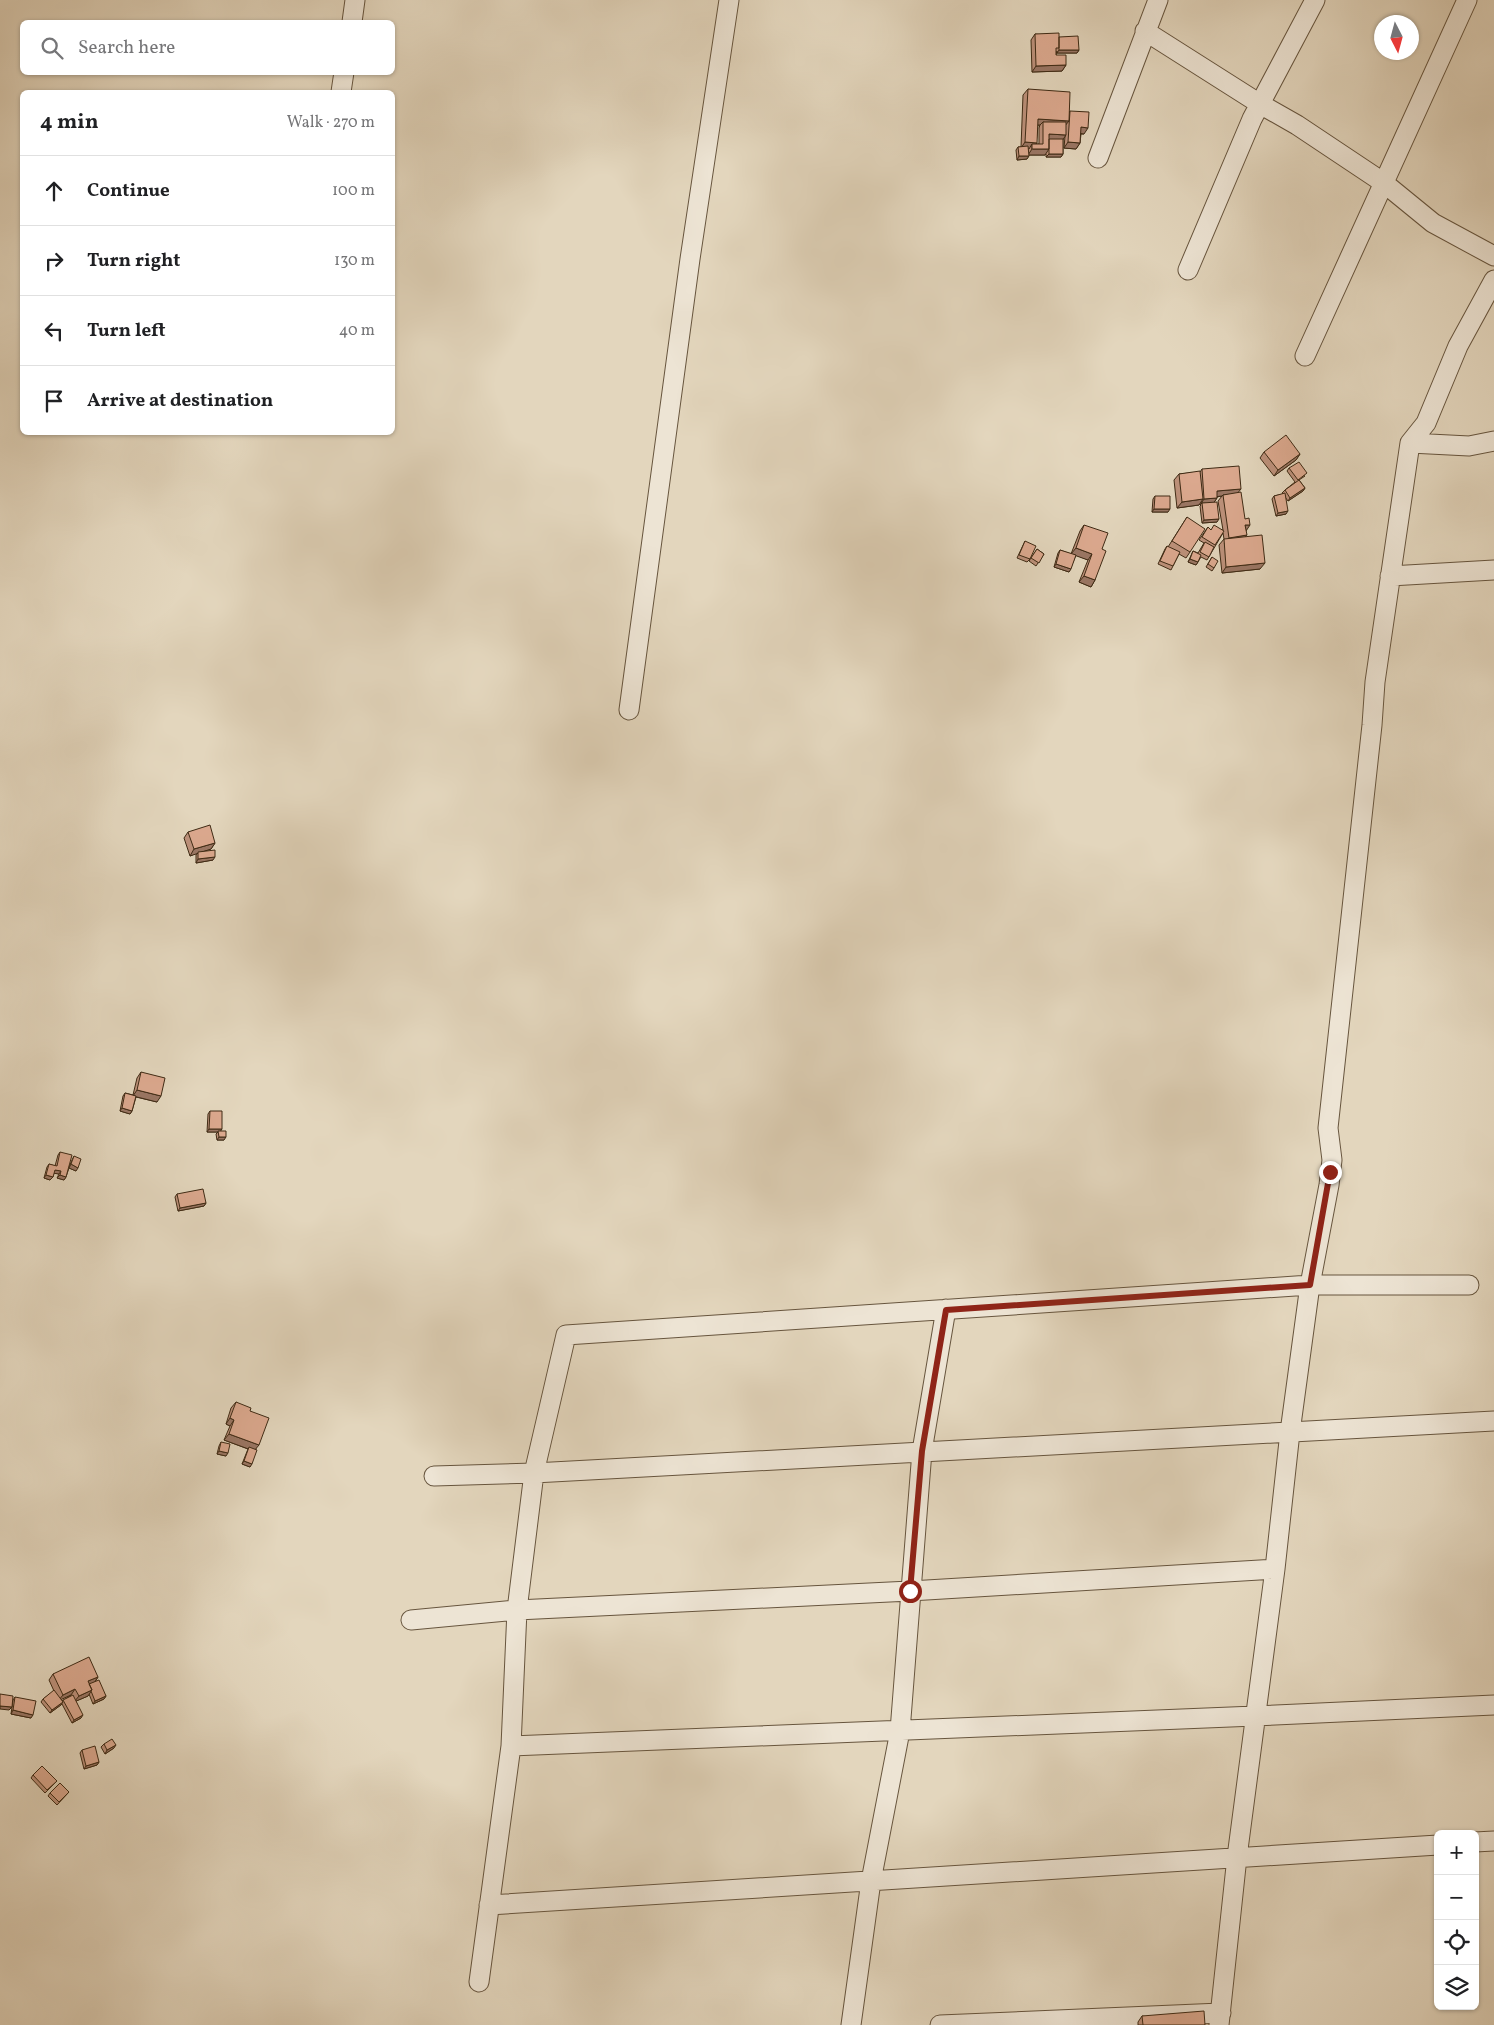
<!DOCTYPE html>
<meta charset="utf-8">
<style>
:root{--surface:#fff;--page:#f2f2f2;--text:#202124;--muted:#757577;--line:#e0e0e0}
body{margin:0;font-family:Vollkorn,serif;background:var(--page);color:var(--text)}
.controls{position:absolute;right:15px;bottom:15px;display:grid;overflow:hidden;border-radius:8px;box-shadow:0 1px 4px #0004}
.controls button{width:45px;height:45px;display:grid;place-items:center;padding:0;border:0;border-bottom:1px solid var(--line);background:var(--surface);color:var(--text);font:25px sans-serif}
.compass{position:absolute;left:1374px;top:15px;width:45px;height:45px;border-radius:50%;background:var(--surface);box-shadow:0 1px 4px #0004;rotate:174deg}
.stop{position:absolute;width:15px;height:15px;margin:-11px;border:4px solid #8f2418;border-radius:50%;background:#fff}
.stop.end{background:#8f2418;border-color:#fff;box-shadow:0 1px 5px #0008}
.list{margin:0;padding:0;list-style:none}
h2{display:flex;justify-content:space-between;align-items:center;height:65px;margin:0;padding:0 20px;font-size:21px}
h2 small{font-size:16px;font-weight:400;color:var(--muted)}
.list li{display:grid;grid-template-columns:32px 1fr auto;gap:15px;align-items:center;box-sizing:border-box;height:70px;padding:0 20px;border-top:1px solid var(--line)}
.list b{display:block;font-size:19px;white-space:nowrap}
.list em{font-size:16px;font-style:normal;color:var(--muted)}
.icon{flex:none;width:28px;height:28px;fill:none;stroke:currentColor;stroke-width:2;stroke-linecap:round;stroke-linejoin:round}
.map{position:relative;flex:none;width:1494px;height:2025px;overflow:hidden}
.search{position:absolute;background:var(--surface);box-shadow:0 1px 4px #0004;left:20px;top:20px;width:375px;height:55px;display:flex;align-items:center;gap:12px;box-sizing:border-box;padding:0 18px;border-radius:8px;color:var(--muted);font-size:19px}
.panel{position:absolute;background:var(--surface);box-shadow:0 1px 4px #0004;left:20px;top:90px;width:375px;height:345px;border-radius:8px}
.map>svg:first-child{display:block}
</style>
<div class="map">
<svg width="1494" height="2025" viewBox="0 0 1494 2025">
<rect width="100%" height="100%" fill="#e3d6bd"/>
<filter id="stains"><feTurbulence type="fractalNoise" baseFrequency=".004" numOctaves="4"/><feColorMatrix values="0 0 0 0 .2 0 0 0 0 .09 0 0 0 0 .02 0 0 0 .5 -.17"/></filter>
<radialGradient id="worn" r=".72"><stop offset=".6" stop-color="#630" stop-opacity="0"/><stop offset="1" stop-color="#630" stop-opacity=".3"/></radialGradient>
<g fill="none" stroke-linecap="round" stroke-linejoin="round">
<defs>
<path id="minor" d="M 352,22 L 355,0
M 1145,31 L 1260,104 L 1297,125 L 1384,183 L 1433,223 L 1494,256
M 341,92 L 344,72
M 1098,158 L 1158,0
M 1188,270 L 1252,119 L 1315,0
M 1305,356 L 1467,0
M 1410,443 L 1469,446 L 1494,441
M 1390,576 L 1494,570
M 629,710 L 690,259 L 729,0
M 434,1476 L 534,1473 L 1494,1421
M 411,1620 L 517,1610 L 910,1591 L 1275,1569
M 511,1746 L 1255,1716 L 1494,1705
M 1475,1842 L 1494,1841
M 489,1905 L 1438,1845
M 479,1982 L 511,1746 L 517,1610 L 534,1473 L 566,1335 L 1310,1285 L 1469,1285
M 851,2025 L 871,1881 L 900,1731 L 922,1451 L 946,1309
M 940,2025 L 1221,2013
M 1219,2025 L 1237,1857 L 1275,1569 L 1290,1432 L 1310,1285 L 1329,1185 L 1332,1160 L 1328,1128 L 1372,725 L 1375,682 L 1410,443 L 1426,423 L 1458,346 L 1494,280"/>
</defs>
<!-- minor casing -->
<use href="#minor" stroke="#67553e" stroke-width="21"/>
<!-- minor -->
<use href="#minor" stroke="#ede4d4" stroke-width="19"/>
</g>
<!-- wall -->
<path fill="#bd917b" stroke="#3e2a14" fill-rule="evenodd" d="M 1035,34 L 1059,37 L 1079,50 L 1077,53 L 1057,53 L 1057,51 L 1056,55 L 1066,65 L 1062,71 L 1032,72 L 1031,40 Z
M 1028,89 L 1069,113 L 1070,111 L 1084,134 L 1081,134 L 1080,143 L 1076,149 L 1064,148 L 1065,136 L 1063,139 L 1063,154 L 1061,157 L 1046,157 L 1046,154 L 1045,155 L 1029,155 L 1027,159 L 1017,160 L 1016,150 L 1018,147 L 1021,147 L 1023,95 ZM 1038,125 L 1040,125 L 1039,128 L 1039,144 L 1036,144 Z
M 1264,452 L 1300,454 L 1296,460 L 1274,476 L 1260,458 Z
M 1289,468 L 1305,476 L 1299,480 L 1305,488 L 1303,491 L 1288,501 L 1285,497 L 1286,514 L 1276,516 L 1272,499 L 1274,496 L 1283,494 L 1282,493 L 1285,490 L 1295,482 L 1287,471 Z
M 1202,469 L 1238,492 L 1246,531 L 1245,537 L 1260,569 L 1222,573 L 1219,545 L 1224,539 L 1223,533 L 1207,560 L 1201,557 L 1196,565 L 1188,562 L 1193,551 L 1198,553 L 1204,543 L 1199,540 L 1208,527 L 1211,530 L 1223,530 L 1218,501 L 1222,496 L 1217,497 L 1217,498 L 1214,502 L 1217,522 L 1202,523 L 1200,506 L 1201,505 L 1200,505 L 1200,504 L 1199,505 L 1177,508 L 1174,480 L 1179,474 L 1200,472 Z
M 1155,496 L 1168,512 L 1152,512 L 1153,499 Z
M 1187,517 L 1190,552 L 1186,558 L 1179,554 L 1171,570 L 1158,564 L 1165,549 L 1167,546 L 1168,547 Z
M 1084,525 L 1102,549 L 1095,580 L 1091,587 L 1079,582 L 1088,560 L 1076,555 L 1069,572 L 1054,567 L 1058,553 L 1060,550 L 1071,554 L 1080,531 Z
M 1025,541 L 1030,559 L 1027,562 L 1017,558 Z
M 1037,549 L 1044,554 L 1036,566 L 1029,561 Z
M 1212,557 L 1214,568 L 1212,571 L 1206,567 Z
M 188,832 L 215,843 L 211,849 L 202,852 L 213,860 L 196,863 L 196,855 L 197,853 L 190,856 L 184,838 Z
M 141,1072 L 157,1102 L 136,1097 L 132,1111 L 130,1114 L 120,1111 L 123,1096 L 125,1093 L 133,1095 L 137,1078 Z
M 210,1111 L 220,1131 L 224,1140 L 217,1140 L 216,1134 L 218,1132 L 207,1132 L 208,1114 Z
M 60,1152 L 69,1167 L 72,1160 L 74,1156 L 76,1171 L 69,1168 L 66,1177 L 64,1180 L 57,1178 L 59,1174 L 54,1173 L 53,1177 L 50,1180 L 44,1178 L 47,1167 L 49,1164 L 55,1166 L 58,1155 Z
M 177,1194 L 206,1203 L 204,1206 L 178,1211 L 175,1197 Z
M 236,1402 L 250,1411 L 256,1449 L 250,1467 L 242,1464 L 248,1449 L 224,1440 L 230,1426 L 226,1424 L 231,1408 Z
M 221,1442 L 226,1456 L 217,1454 L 219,1446 Z
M 53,1674 L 98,1677 L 95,1682 L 106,1696 L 104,1699 L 93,1704 L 89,1694 L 88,1696 L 76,1701 L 81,1718 L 72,1723 L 62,1704 L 50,1713 L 41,1702 L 43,1699 L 54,1691 L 49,1680 ZM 71,1695 L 63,1701 L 61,1699 Z
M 15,1697 L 31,1718 L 11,1714 L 13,1700 Z
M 104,1744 L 114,1748 L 105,1754 L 101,1747 Z
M 82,1750 L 99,1762 L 97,1765 L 84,1769 L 80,1753 Z
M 33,1775 L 57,1781 L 45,1793 L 31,1778 Z
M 69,1792 L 57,1805 L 48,1796 L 50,1793 Z
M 1142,2016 L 1205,2025 L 1138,2025 L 1138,2022 Z"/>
<!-- shaded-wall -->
<path fill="#9a7664" stroke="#3e2a14" d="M 1059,50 L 1079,50 L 1077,53 L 1057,53 Z
M 1066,65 L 1062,71 L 1032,72 L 1036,66 Z
M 1038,119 L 1069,121 L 1064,127 L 1043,122 L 1040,125 L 1034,125 Z
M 1081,127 L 1088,128 L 1084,134 L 1077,133 Z
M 1049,134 L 1066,135 L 1062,141 L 1048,140 Z
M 1025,142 L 1037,143 L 1033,149 L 1049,149 L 1045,155 L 1028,155 L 1032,149 L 1032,144 L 1029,149 L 1021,148 Z
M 1068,142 L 1080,143 L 1076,149 L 1064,148 Z
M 1049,154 L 1063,154 L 1061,157 L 1046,157 Z
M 1019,156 L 1029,156 L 1027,159 L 1017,160 Z
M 1300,454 L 1296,460 L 1274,476 L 1278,470 Z
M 1305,488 L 1303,491 L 1288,501 L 1290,498 Z
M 1241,489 L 1236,495 L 1223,495 L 1222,496 L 1213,497 L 1217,491 Z
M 1217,498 L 1213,504 L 1202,503 L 1200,505 L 1204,499 Z
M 1203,499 L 1199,505 L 1177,508 L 1182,502 Z
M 1154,509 L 1170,509 L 1168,512 L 1152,512 Z
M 1288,511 L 1286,514 L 1276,516 L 1278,513 Z
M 1219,519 L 1217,522 L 1202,523 L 1204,520 Z
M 1245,525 L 1250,525 L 1246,531 Z
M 1247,535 L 1242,541 L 1224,544 L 1229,538 Z
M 1076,548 L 1092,554 L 1088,560 L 1071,554 Z
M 1190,559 L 1198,562 L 1196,565 L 1188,562 Z
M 1265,563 L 1260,569 L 1222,573 L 1226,567 Z
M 1056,564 L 1071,569 L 1069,572 L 1054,567 Z
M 1084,576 L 1095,580 L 1091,587 L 1079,582 Z
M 215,843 L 211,849 L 190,856 L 194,849 Z
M 215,857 L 213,860 L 196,863 L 198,859 Z
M 137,1090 L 161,1096 L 157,1102 L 133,1096 Z
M 122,1108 L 132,1111 L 130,1114 L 120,1111 Z
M 209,1129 L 222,1129 L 220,1132 L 207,1132 Z
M 219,1137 L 226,1137 L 224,1140 L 217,1140 Z
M 71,1164 L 78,1168 L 76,1171 L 69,1168 Z
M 55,1170 L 61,1171 L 59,1174 L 52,1173 Z
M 46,1175 L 53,1177 L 50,1180 L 44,1178 Z
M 60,1175 L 66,1177 L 64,1180 L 57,1178 Z
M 206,1203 L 204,1206 L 178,1211 L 180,1208 Z
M 230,1418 L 234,1420 L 230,1426 L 226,1424 Z
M 229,1434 L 259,1445 L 254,1451 L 224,1440 Z
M 219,1451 L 228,1453 L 226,1456 L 217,1454 Z
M 244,1461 L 252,1464 L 250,1467 L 242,1464 Z
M 98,1677 L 94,1683 L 88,1685 L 88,1681 Z
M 75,1689 L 71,1695 L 58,1701 L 63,1695 Z
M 92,1690 L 88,1696 L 74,1702 L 79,1696 Z
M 106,1696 L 104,1699 L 93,1704 L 95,1701 Z
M 63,1702 L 61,1705 L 50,1713 L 52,1710 Z
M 0,1706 L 12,1707 L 9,1710 L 0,1709 Z
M 13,1710 L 33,1715 L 31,1718 L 11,1714 Z
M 83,1715 L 81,1718 L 72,1723 L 74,1720 Z
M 116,1745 L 114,1748 L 105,1754 L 107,1750 Z
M 99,1762 L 97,1765 L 84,1769 L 86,1766 Z"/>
<!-- building -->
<path fill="#dca98f" stroke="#3e2a14" d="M 1059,33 L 1059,48 L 1056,48 L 1056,55 L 1066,55 L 1066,65 L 1036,66 L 1035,34 Z
M 1078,36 L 1079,50 L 1059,50 L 1059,37 Z
M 1028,89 L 1070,92 L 1069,121 L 1038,119 L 1037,143 L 1025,142 Z
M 1070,111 L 1089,112 L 1088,128 L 1081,127 L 1080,143 L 1068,142 Z
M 1043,122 L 1066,122 L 1066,135 L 1049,134 L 1049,149 L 1032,149 L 1032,144 L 1043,144 Z
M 1049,139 L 1063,139 L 1063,154 L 1049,154 Z
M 1028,146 L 1029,156 L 1019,156 L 1018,147 Z
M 1286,435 L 1300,454 L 1278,470 L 1264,452 Z
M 1299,462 L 1307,473 L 1298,480 L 1289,468 Z
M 1239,466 L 1241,489 L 1217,491 L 1217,498 L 1204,499 L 1202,469 Z
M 1200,471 L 1203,499 L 1182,502 L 1179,474 Z
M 1299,480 L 1305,488 L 1290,498 L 1285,490 Z
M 1241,492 L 1245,519 L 1249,518 L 1250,525 L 1245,525 L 1247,535 L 1229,538 L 1223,495 Z
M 1285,493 L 1288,511 L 1278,513 L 1274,496 Z
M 1155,496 L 1170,496 L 1170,509 L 1154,509 Z
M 1217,502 L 1219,519 L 1204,520 L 1202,503 Z
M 1187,517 L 1205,529 L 1190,552 L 1172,541 Z
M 1084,525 L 1108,533 L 1102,549 L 1106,551 L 1095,580 L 1084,576 L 1092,554 L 1076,548 Z
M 1214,525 L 1224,531 L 1215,545 L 1202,537 L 1208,527 L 1211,530 Z
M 1262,535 L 1265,563 L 1226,567 L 1224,539 Z
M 1025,541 L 1036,546 L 1030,559 L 1019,555 Z
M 1205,542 L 1214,547 L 1209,557 L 1200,552 Z
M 1167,546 L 1180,552 L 1173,566 L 1160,561 Z
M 1037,549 L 1044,554 L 1039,563 L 1031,558 Z
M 1060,550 L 1076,555 L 1071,569 L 1056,564 Z
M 1193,551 L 1201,555 L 1198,562 L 1190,559 Z
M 1212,557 L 1218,561 L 1214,568 L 1208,564 Z
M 210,825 L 215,843 L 194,849 L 188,832 Z
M 215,850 L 215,857 L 198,859 L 198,852 Z
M 141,1072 L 165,1078 L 161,1096 L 137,1090 Z
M 125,1093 L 136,1096 L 132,1111 L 122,1108 Z
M 210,1111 L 222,1111 L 222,1129 L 209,1129 Z
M 218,1131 L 226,1131 L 226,1137 L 219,1137 Z
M 60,1152 L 72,1155 L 66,1177 L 60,1175 L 61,1171 L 55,1170 L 53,1177 L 46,1175 L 49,1164 L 57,1166 Z
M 74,1156 L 81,1159 L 78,1168 L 71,1164 Z
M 203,1189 L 206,1203 L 180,1208 L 177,1194 Z
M 236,1402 L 251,1408 L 250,1411 L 269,1418 L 259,1445 L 229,1434 L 234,1420 L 230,1418 Z
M 221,1442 L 230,1444 L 228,1453 L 219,1451 Z
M 249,1447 L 257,1450 L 252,1464 L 244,1461 Z
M 89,1657 L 98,1677 L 88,1681 L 92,1690 L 79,1696 L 75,1689 L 63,1695 L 53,1674 Z
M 99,1680 L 106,1696 L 95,1701 L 91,1691 L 92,1690 L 89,1684 Z
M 54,1690 L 63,1702 L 52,1710 L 43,1699 Z
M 0,1694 L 13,1696 L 12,1707 L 0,1706 Z
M 73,1695 L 83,1715 L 74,1720 L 63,1700 Z
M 15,1697 L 36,1701 L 33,1715 L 13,1710 Z
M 112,1739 L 116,1745 L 107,1750 L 104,1744 Z
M 95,1746 L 99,1762 L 86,1766 L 82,1750 Z
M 42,1766 L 57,1781 L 47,1790 L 33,1775 Z
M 60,1783 L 69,1792 L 59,1802 L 50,1793 Z
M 1204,2011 L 1205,2025 L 1143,2025 L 1142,2016 Z"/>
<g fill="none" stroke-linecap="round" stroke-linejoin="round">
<!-- route -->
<path stroke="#8f2418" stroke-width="6" d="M 910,1591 L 922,1451 L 946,1310 L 1310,1285 L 1330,1172"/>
</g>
<rect width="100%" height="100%" filter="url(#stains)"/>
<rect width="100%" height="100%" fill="url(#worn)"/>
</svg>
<div class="controls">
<button>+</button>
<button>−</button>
<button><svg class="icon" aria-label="locate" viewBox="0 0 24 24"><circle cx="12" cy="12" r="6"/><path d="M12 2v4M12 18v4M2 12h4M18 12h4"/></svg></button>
<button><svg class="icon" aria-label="layers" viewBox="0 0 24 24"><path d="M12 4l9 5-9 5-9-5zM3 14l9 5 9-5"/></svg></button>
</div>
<svg class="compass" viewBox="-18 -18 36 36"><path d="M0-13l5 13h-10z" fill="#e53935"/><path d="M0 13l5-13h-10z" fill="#757577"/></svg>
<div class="stop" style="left:910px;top:1591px"></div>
<div class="stop end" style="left:1330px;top:1172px"></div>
<div class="search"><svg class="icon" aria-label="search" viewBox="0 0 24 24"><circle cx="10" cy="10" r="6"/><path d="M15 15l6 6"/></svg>Search here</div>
<section class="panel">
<h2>4 min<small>Walk · 270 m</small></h2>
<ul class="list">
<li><svg class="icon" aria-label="ahead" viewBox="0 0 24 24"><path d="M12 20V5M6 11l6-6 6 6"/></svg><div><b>Continue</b></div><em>100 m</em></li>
<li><svg class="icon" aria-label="right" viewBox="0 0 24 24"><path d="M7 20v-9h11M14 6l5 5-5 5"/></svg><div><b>Turn right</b></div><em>130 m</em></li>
<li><svg class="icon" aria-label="left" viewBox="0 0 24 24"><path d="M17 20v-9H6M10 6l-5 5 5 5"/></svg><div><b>Turn left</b></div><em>40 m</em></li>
<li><svg class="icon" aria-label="arrive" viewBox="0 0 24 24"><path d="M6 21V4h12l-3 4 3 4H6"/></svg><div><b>Arrive at destination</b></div></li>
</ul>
</section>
</div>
